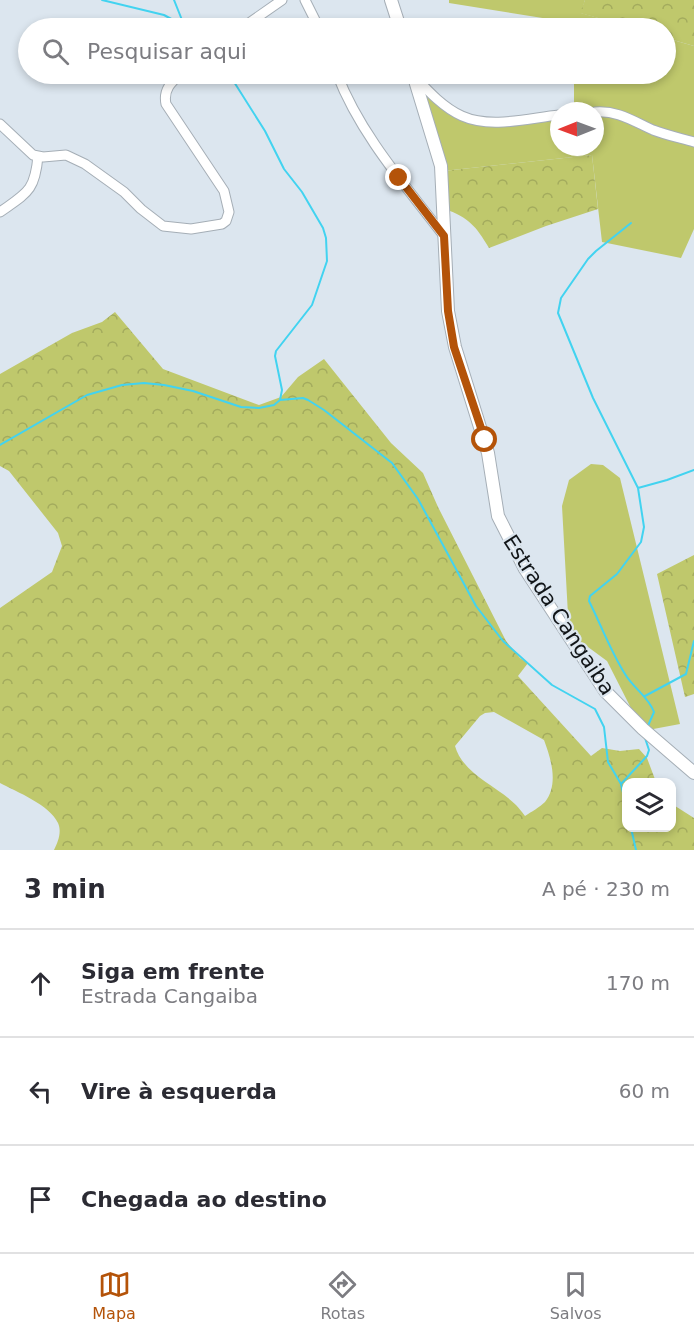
<!DOCTYPE html>
<html lang="pt">
<meta charset="utf-8">
<style>
:root{--surface:#fff;--page:#f2f2f3;--text:#2b2b33;--muted:#7c7c81;--line:#e1e1e2;--accent:#b45309}
body{margin:0;font-family:"DejaVu Sans",sans-serif;background:var(--page);color:var(--text)}
.controls{position:absolute;right:18px;bottom:18px;display:grid;overflow:hidden;border-radius:12px;box-shadow:0 3px 9px #0003}
.controls button{width:54px;height:54px;display:grid;place-items:center;padding:0;border:0;border-bottom:2px solid var(--line);background:var(--surface);color:var(--text);font:30px sans-serif}
.compass{position:absolute;left:550px;top:102px;width:54px;height:54px;border-radius:50%;background:var(--surface);box-shadow:0 3px 9px #0003;rotate:269deg}
.stop{position:absolute;width:18px;height:18px;margin:-14px;border:4px solid #b45309;border-radius:50%;background:#fff}
.stop.end{background:#b45309;border-color:#fff;box-shadow:0 2px 6px #0008}
.list{margin:0;padding:0;list-style:none}
h2{display:flex;justify-content:space-between;align-items:center;height:78px;margin:0;padding:0 24px;font-size:26px}
h2 small{font-size:20px;font-weight:400;color:var(--muted)}
.list li{display:grid;grid-template-columns:39px 1fr auto;gap:18px;align-items:center;box-sizing:border-box;height:108px;padding:0 24px;border-top:2px solid var(--line)}
.list b{display:block;font-size:22px;white-space:nowrap}
.list p{margin:0;font-size:20px;white-space:nowrap;color:var(--muted)}
.list em{font-size:20px;font-style:normal;color:var(--muted)}
.icon{flex:none;width:33px;height:33px;fill:none;stroke:currentColor;stroke-width:2;stroke-linecap:round;stroke-linejoin:round}
.map{position:relative;flex:none;width:694px;height:850px;overflow:hidden}
.search{position:absolute;background:var(--surface);box-shadow:0 3px 9px #0003;left:18px;right:18px;top:18px;height:66px;display:flex;align-items:center;gap:15px;box-sizing:border-box;padding:0 21px;border-radius:33px;color:var(--muted);font-size:22px}
.sheet{height:402px;background:var(--surface)}
nav{display:flex;justify-content:space-around;align-items:center;box-sizing:border-box;height:84px;border-top:2px solid var(--line);background:var(--surface);font-size:16px;color:var(--muted)}
nav a{display:grid;justify-items:center;gap:3px}
nav .on{color:var(--accent)}
.map>svg:first-child{display:block}
</style>
<div class="map">
<svg width="694" height="850" viewBox="0 0 694 850">
<defs>
<pattern id="forest-crowns" width="20" height="18" patternUnits="userSpaceOnUse" patternTransform="scale(1.5)"><rect width="20" height="18" fill="#bfc86c"/><path d="M2 6a3 3 0 1 1 6 0M12 15a3 3 0 1 1 6 0" fill="none" stroke="#a3ab5d"/></pattern>
</defs>
<rect width="100%" height="100%" fill="#dce6ef"/>
<!-- green -->
<path fill="#bfc86c" d="M 449,0 L 585,0 L 581,13 L 634,28 L 574,28 L 574,23 L 449,3 Z
M 666,38 L 694,46 L 694,229 L 681,258 L 602,242 L 592,155 L 443,171 L 421,95 L 430,97 L 482,120 L 559,117 L 559,147 L 595,147 L 595,111 L 574,111 L 574,74 L 666,74 Z
M 591,464 L 603,465 L 620,478 L 680,724 L 648,730 L 637,720 L 607,661 L 569,633 L 562,506 L 569,480 Z"/>
<!-- forest -->
<path fill="url(#forest-crowns)" fill-rule="evenodd" d="M 585,0 L 694,0 L 694,46 L 666,38 L 666,28 L 634,28 L 580,13 Z
M 592,155 L 598,209 L 546,226 L 489,248 C 476,226 469,218 445,209 L 443,171 Z
M 115,312 L 163,369 L 259,405 L 281,397 L 298,377 L 324,359 L 391,443 L 423,473 L 438,507 L 506,641 L 520,658 L 528,663 L 518,676 L 591,756 L 602,748 L 620,751 L 639,749 L 647,758 L 656,782 L 626,782 L 626,828 L 672,828 L 672,804 L 694,818 L 694,850 L 54,850 C 58,842 62,832 58,823 C 50,805 17,792 0,783 L 0,608 L 52,572 L 62,546 L 58,533 L 9,471 L 0,466 L 0,374 L 72,333 L 102,322 ZM 494,712 L 544,740 C 551,759 559,784 545,802 C 540,807 531,812 525,816 C 522,812 519,808 516,805 C 496,785 463,774 455,746 L 480,716 L 485,713 Z
M 694,555 L 694,694 L 685,697 L 657,574 Z"/>
<g fill="none" stroke-linecap="round" stroke-linejoin="round">
<!-- stream -->
<path stroke="#42d3f0" stroke-width="2" d="M 102,0 L 164,15 L 188,28
M 174,0 L 184,25
M 229,74 L 265,131 L 284,169 L 302,192 L 323,228 L 326,238 L 327,261 L 312,305 L 276,351 L 275,356 L 282,390 L 280,400
M 631,223 L 596,251 L 588,259 L 561,298 L 558,313 L 593,398 L 638,488 L 644,527 L 641,542 L 617,574 L 590,596 L 589,601 C 601,625 611,652 625,674 C 634,689 648,696 654,712 L 647,728
M 0,445 L 87,395 L 122,385 L 144,383 L 164,385 L 193,391 L 241,407 L 259,408 L 274,405 L 280,400 L 303,398 L 308,400 L 324,410 L 392,463 L 418,499 L 476,606 L 503,641 L 552,685 L 595,709 L 604,727 L 608,762 L 621,784 L 626,806
M 638,488 L 667,480 L 694,470
M 645,696 L 686,674 L 694,641
M 621,784 L 647,756 L 649,750 L 645,738
M 631,828 L 636,850"/>
<defs>
<path id="street" d="M 305,0 L 319,28
M 242,28 L 282,0
M 337,74 C 360,134 405,185 444,236
M 416,78 C 429,92 444,108 462,116 C 491,129 529,118 559,115
M 595,112 C 617,110 633,121 653,130 C 666,135 680,138 694,142
M 0,124 L 33,155 L 43,157 L 66,155 L 85,164 L 124,192 L 141,209 L 163,226 L 191,229 L 222,224 L 226,221 L 229,212 L 224,191 L 166,104 C 163,90 171,82 181,74
M 0,212 C 27,193 35,191 38,156"/>
<path id="secondary" d="M 391,0 L 400,28
M 413,74 L 441,166 L 448,311 L 455,347 L 488,453 L 498,516 L 525,569 L 605,691 L 643,729 L 694,773"/>
</defs>
<!-- street casing -->
<use href="#street" stroke="#a5aeb6" stroke-width="11"/>
<!-- secondary casing -->
<use href="#secondary" stroke="#a5aeb6" stroke-width="14"/>
<!-- street -->
<use href="#street" stroke="#fff" stroke-width="9"/>
<!-- secondary -->
<use href="#secondary" stroke="#fff" stroke-width="12"/>
</g>
<g fill="none" stroke-linecap="round" stroke-linejoin="round">
<!-- route -->
<path stroke="#b45309" stroke-width="8" d="M 399,178 L 444,236 L 448,311 L 454,347 L 485,440"/>
</g>
<g text-anchor="middle" stroke-width="4.5" stroke-linejoin="round" paint-order="stroke">
<!-- street labels -->
<g font-size="21" fill="#111518" stroke="#dce6ef">
<text transform="translate(559 615) rotate(57)" y="7">Estrada Cangaiba</text>
</g>
</g>
</svg>
<div class="controls">
<button><svg class="icon" aria-label="layers" viewBox="0 0 24 24"><path d="M12 4l9 5-9 5-9-5zM3 14l9 5 9-5"/></svg></button>
</div>
<svg class="compass" viewBox="-18 -18 36 36"><path d="M0-13l5 13h-10z" fill="#e53935"/><path d="M0 13l5-13h-10z" fill="#7c7c81"/></svg>
<div class="stop" style="left:485px;top:440px"></div>
<div class="stop end" style="left:399px;top:178px"></div>
<div class="search"><svg class="icon" aria-label="search" viewBox="0 0 24 24"><circle cx="10" cy="10" r="6"/><path d="M15 15l6 6"/></svg>Pesquisar aqui</div>
</div>
<section class="sheet">
<h2>3 min<small>A pé · 230 m</small></h2>
<ul class="list">
<li><svg class="icon" aria-label="ahead" viewBox="0 0 24 24"><path d="M12 20V5M6 11l6-6 6 6"/></svg><div><b>Siga em frente</b><p>Estrada Cangaiba</p></div><em>170 m</em></li>
<li><svg class="icon" aria-label="left" viewBox="0 0 24 24"><path d="M17 20v-9H6M10 6l-5 5 5 5"/></svg><div><b>Vire à esquerda</b></div><em>60 m</em></li>
<li><svg class="icon" aria-label="arrive" viewBox="0 0 24 24"><path d="M6 21V4h12l-3 4 3 4H6"/></svg><div><b>Chegada ao destino</b></div></li>
</ul>
</section>
<nav>
<a class="on"><svg class="icon" aria-label="map" viewBox="0 0 24 24"><path d="M3 6l6-2 6 2 6-2v14l-6 2-6-2-6 2zM9 4v14M15 6v14"/></svg>Mapa</a>
<a><svg class="icon" aria-label="directions" viewBox="0 0 24 24"><path d="M12 3l9 9-9 9-9-9zM9 14v-3h6M13 9l2 2-2 2"/></svg>Rotas</a>
<a><svg class="icon" aria-label="saved" viewBox="0 0 24 24"><path d="M7 4h10v16l-5-4-5 4z"/></svg>Salvos</a>
</nav>
